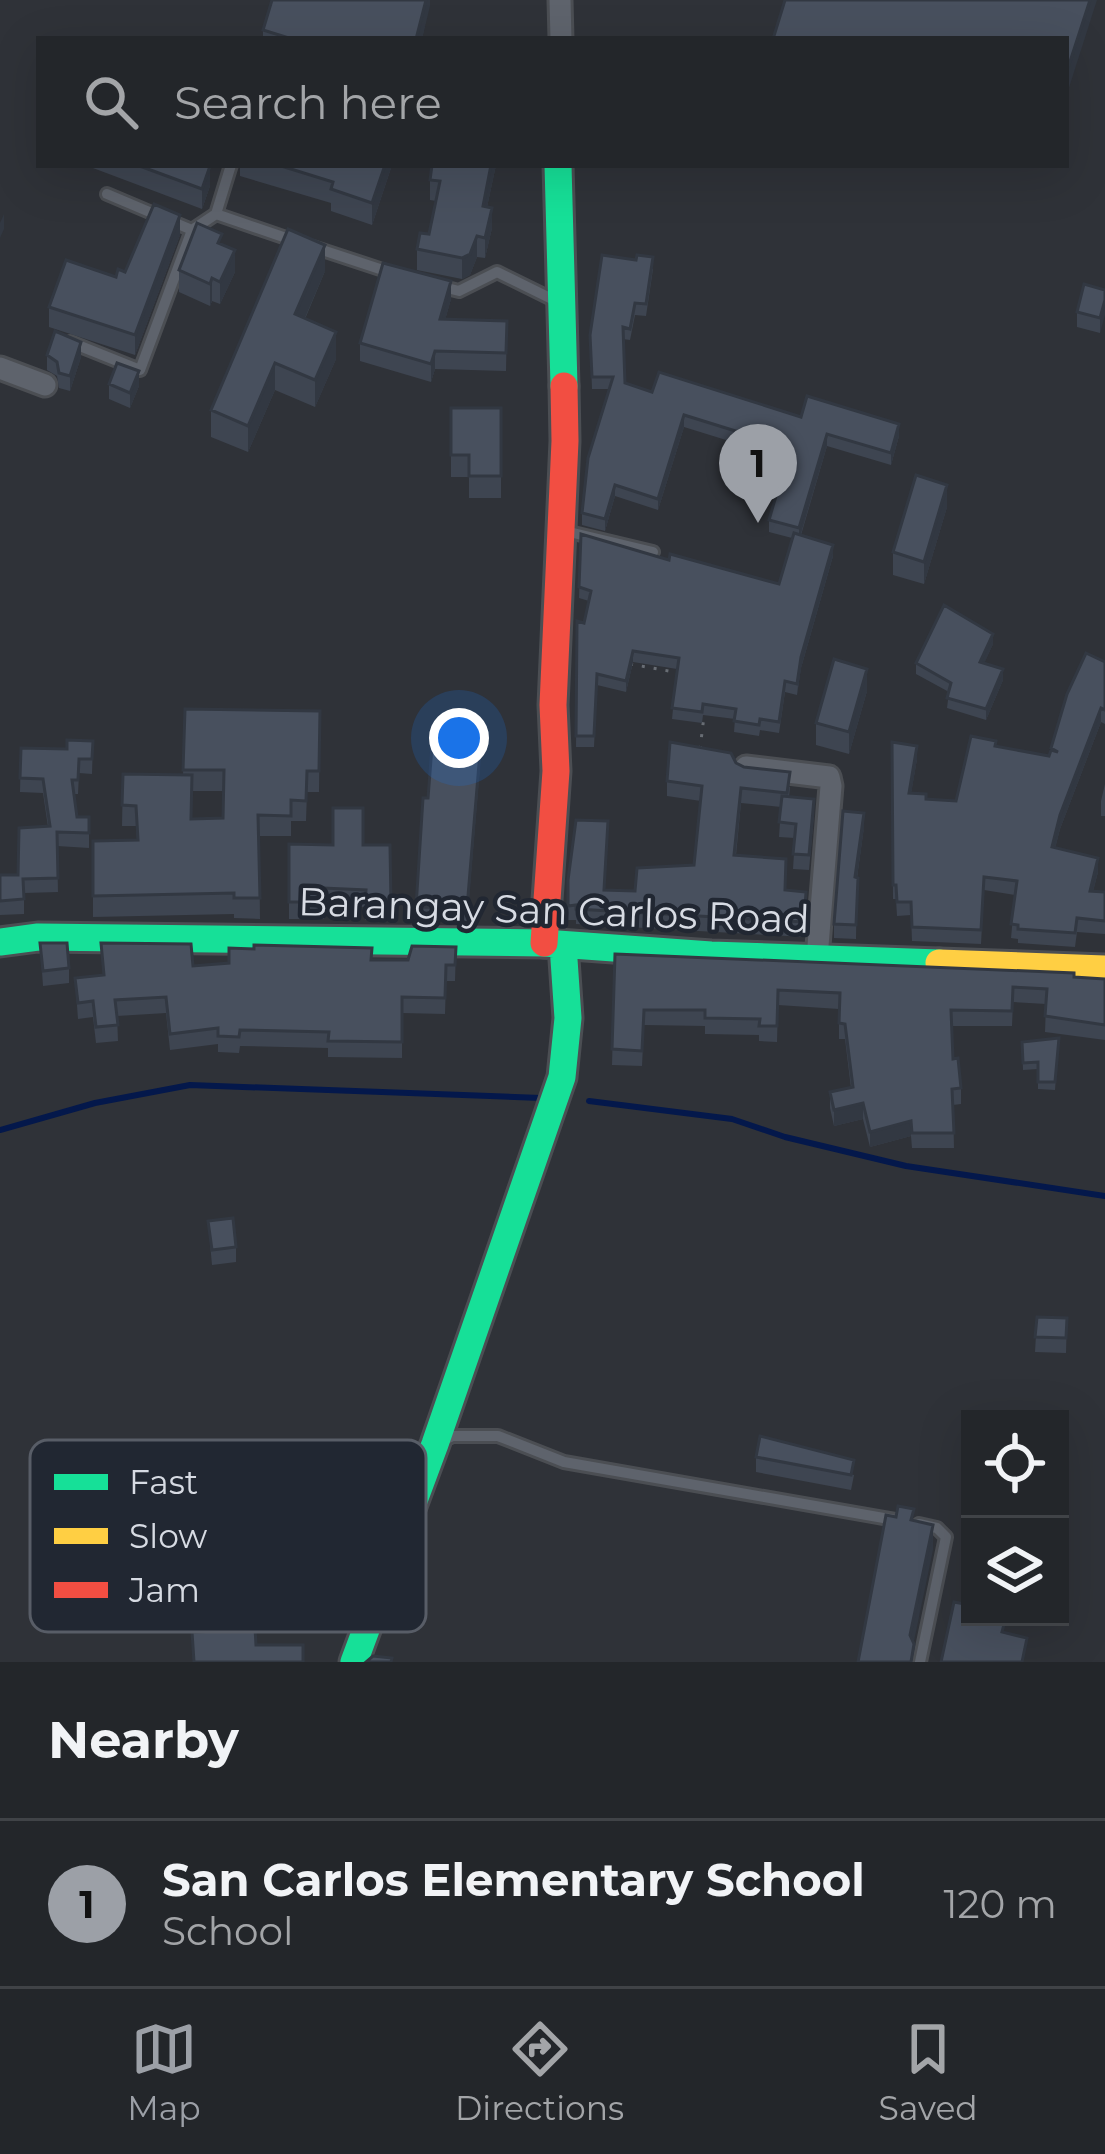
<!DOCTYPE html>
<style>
:root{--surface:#23262a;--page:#2f3236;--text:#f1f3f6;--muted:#a3a5a8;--line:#404347;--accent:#9ca0a7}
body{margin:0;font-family:Montserrat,sans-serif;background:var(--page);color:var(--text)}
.controls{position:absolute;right:36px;bottom:36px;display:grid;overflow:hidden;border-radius:0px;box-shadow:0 12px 48px #0002}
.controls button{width:108px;height:108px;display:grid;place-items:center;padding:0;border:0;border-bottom:3px solid var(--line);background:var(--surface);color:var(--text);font:60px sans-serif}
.you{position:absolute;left:459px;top:738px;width:42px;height:42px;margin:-30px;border:9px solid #fff;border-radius:50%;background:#1a73e8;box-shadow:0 0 0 18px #1a73e833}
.badge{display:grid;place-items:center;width:78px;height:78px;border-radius:50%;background:var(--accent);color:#111;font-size:39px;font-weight:700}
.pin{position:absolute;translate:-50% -99px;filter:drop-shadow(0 3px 6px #0008)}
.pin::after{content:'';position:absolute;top:63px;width:42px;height:36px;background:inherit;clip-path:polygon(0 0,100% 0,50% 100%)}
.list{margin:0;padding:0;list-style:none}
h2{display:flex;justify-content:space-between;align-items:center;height:156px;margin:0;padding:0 48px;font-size:51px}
h2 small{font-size:39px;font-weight:400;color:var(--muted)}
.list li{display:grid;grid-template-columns:78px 1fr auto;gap:36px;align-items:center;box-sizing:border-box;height:168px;padding:0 48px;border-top:3px solid var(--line)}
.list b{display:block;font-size:45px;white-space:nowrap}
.list p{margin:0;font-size:39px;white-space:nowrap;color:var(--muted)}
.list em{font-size:39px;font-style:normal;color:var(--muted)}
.icon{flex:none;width:66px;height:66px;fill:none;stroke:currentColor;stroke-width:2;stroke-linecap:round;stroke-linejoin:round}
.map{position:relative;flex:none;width:1105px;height:1662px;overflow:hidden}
.search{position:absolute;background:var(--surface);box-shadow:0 12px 48px #0002;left:36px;right:36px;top:36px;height:132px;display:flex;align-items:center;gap:30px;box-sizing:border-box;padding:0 42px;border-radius:0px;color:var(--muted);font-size:45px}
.sheet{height:324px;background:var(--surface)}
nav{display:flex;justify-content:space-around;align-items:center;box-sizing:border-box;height:168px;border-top:3px solid var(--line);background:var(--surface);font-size:33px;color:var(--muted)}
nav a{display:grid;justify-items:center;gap:6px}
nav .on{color:var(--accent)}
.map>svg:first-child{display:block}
</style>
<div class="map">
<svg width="1105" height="1662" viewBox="0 0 1105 1662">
<rect width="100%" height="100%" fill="#2f3238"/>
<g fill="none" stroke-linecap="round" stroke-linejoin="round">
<!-- stream -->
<path stroke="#04184b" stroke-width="6" d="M 589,1101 L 732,1119 L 785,1137 L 906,1166 L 1105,1196
M 0,1130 L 95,1103 L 190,1085 L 541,1098"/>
<defs>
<path id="lane" d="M 107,194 L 192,230 L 216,214 L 295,241
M 216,214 L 231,165
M 313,247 L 392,273
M 439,286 L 459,291 L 497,272 L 558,302
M 70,342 L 140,370 L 192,230
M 565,531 L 653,552
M 444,1440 L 453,1436 L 498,1436 L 564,1462 L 895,1520
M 919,1524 L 937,1528 L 946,1537 L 920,1662"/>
<path id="street" d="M 560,0 L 561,39
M 0,368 L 45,385
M 746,767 L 829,777 L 831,786 L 817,958"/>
<path id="fast" d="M 558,165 L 564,386
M 0,942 L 38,937 L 544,943 L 711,955 L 939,963
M 354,1662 L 435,1444 L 562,1077 L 568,1018 L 563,945"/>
<path id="slow" d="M 939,963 L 1105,969"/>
<path id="jam" d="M 544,943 L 556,771 L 553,705 L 565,441 L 564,386"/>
</defs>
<!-- lane casing -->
<use href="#lane" stroke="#4b4e53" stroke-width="16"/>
<!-- street casing -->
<use href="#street" stroke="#4b4e53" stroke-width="27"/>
<!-- fast casing -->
<use href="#fast" stroke="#4b4e53" stroke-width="33"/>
<!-- slow casing -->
<use href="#slow" stroke="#4b4e53" stroke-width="33"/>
<!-- jam casing -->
<use href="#jam" stroke="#4b4e53" stroke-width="33"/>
<!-- path -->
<path stroke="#686d74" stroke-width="3" stroke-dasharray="3 9" stroke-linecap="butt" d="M 630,664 L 680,673
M 700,749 L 704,716"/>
<!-- lane -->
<use href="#lane" stroke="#5e636c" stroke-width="10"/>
<!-- street -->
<use href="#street" stroke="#5e636c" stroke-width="21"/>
<!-- fast -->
<use href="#fast" stroke="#16e098" stroke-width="27"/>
<!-- slow -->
<use href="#slow" stroke="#ffcf43" stroke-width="27"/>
<!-- jam -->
<use href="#jam" stroke="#f24e42" stroke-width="27"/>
</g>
<!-- wall -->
<path fill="#3e4551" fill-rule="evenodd" d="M 430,0 L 422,39 L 263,39 L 263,30 Z
M 85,165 L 208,165 L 210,186 L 202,209 Z
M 240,165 L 392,165 L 372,225 L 331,211 L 331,203 L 240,176 Z
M 496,165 L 487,207 L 492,228 L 485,258 L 477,257 L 470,275 L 462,279 L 417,270 L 417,249 L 429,234 L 436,201 L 430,200 L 430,180 Z
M 180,235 L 135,355 L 49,327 L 49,307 L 116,277 Z
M 222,244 L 235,272 L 220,304 L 212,301 L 210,306 L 179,292 L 179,270 Z
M 636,260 L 653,269 L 646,316 L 635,315 L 630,340 L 623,339 L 625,383 L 652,392 L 801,417 L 899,436 L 891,465 L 827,446 L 801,535 L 833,556 L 801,668 L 797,695 L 785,692 L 779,733 L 760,730 L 759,736 L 734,732 L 735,719 L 703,715 L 702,723 L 672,719 L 677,669 L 633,662 L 626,692 L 597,685 L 594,747 L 576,747 L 577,621 L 584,623 L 589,601 L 579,598 L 581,534 L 669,560 L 779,584 L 792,538 L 769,532 L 769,520 L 787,459 L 684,427 L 658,510 L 615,496 L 605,531 L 582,525 L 582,513 L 609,389 L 592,389 L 590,335 Z
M 325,271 L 305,319 L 336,359 L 315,407 L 275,390 L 248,452 L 211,437 L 211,410 Z
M 1105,290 L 1100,333 L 1077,327 L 1077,312 Z
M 451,299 L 445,320 L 507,321 L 506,371 L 435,369 L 431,382 L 360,361 L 360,343 Z
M 47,355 L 81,357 L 70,391 L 59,388 L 57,376 L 47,370 Z
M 109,384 L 139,386 L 130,408 L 109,399 Z
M 451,408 L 501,408 L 501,498 L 469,498 L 469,477 L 451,477 Z
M 947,507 L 924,584 L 893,575 L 893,552 Z
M 993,644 L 984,663 L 1003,680 L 986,720 L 947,708 L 949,692 L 916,674 L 916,663 Z
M 1105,662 L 1105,724 L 1101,722 L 1060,829 L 1055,848 L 1098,872 L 1093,891 L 1105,892 L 1105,934 L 1077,932 L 1075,947 L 1018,943 L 1018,939 L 1011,938 L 1015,895 L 984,890 L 981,944 L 912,941 L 911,915 L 897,916 L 896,899 L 893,899 L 892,742 L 917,759 L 911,793 L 926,799 L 956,801 L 996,747 L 1049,756 L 1067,694 Z
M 867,691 L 849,754 L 816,745 L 816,723 Z
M 185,709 L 320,711 L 319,792 L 307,792 L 306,821 L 291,821 L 291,836 L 259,836 L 260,919 L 234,918 L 234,914 L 93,917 L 93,841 L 137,840 L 136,826 L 122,826 L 123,774 L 183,775 ZM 192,791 L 223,791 L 223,818 L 192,819 Z
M 93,741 L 92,774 L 79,773 L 78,794 L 74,794 L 77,817 L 89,817 L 89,848 L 57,846 L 58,892 L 24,893 L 24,914 L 0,915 L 0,875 L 18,875 L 48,827 L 43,793 L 20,792 L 21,748 L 67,749 Z
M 736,763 L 790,787 L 789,797 L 814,814 L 809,870 L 793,869 L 795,838 L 779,837 L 781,807 L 741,803 L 736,855 L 806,907 L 804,937 L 576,924 L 576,920 L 568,920 L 568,880 L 605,890 L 635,891 L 694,865 L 701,801 L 667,796 L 667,781 Z
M 480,766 L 467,921 L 416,920 L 428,798 Z
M 1105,784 L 1105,816 L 1101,816 L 1101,801 Z
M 864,827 L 857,878 L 856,939 L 834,938 L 834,924 Z
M 289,844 L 390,845 L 391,920 L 365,920 L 365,907 L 324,905 L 324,919 L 289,919 Z
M 40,943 L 69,968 L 69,983 L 43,986 Z
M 101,943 L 193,966 L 371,960 L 408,960 L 456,947 L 455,981 L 446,981 L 445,1014 L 402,1013 L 402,1058 L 328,1057 L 328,1048 L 240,1046 L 239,1053 L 218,1052 L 218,1044 L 170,1050 L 166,1013 L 117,1016 L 118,1041 L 96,1043 L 93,1017 L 78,1019 L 75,978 L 103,975 Z
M 615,954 L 1105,979 L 1105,1040 L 1045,1032 L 1046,1004 L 1013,1002 L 1012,1026 L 952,1026 L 953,1059 L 961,1088 L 961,1104 L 953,1105 L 954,1148 L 912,1148 L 911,1136 L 870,1147 L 863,1119 L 834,1126 L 830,1108 L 830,1092 L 851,1088 L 845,1039 L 839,1039 L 839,1009 L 778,1005 L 777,1042 L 759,1041 L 759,1035 L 705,1034 L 705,1026 L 644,1025 L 642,1066 L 612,1065 Z
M 1059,1038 L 1055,1090 L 1038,1089 L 1038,1069 L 1023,1070 L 1022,1042 Z
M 208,1221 L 236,1247 L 236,1262 L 212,1265 Z
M 1037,1317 L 1067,1318 L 1066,1353 L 1035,1352 Z
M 756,1457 L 854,1475 L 851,1490 L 756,1472 Z
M 211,1518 L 304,1607 L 304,1627 L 255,1630 L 256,1645 L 303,1662 L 193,1662 L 192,1632 L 216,1631 Z"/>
<!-- shaded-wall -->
<path fill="#323842" d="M 426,0 L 430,0 L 430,6 L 422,39 L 416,39 Z
M 1090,0 L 1097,0 L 1066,97 L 1066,74 Z
M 385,165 L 392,165 L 372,225 L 372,203 Z
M 491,165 L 496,165 L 483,226 L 483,206 Z
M 210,166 L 210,186 L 202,209 L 202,189 Z
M 492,208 L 492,228 L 485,258 L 485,238 Z
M 4,214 L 4,229 L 0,238 L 0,223 Z
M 180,215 L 180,235 L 135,355 L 135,335 Z
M 477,236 L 477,257 L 470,275 L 462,279 L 462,258 Z
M 325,245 L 325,271 L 295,341 L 295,314 Z
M 235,250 L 235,272 L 220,304 L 220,282 Z
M 212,278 L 212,301 L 210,306 L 210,284 Z
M 451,281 L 451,299 L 440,338 L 440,319 Z
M 1105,300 L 1105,315 L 1100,333 L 1100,318 Z
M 336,332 L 336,359 L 315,407 L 315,380 Z
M 81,342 L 81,357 L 70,391 L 70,376 Z
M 435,351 L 435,369 L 431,382 L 431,364 Z
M 275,363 L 275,390 L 248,452 L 248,426 Z
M 139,371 L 139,386 L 130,408 L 130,393 Z
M 684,415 L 684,427 L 658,510 L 658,499 Z
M 899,424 L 899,436 L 891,465 L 891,453 Z
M 827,434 L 827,446 L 799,540 L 799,528 Z
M 615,485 L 615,496 L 605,531 L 605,519 Z
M 947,485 L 947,507 L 924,584 L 924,562 Z
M 833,545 L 833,556 L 801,668 L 797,695 L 801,657 Z
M 993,634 L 993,644 L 980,673 L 980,662 Z
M 633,651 L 633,662 L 626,692 L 626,681 Z
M 867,669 L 867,691 L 849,754 L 849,732 Z
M 1003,669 L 1003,680 L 986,720 L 986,709 Z
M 1101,708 L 1101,722 L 1060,829 L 1052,861 L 1052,847 L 1060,815 Z
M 917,746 L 917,759 L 909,807 L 909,793 Z
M 864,813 L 864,827 L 855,891 L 855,877 Z
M 1098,858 L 1098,872 L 1090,904 L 1090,891 Z
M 863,1103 L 863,1119 L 834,1126 L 834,1110 Z
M 911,1121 L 911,1136 L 870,1147 L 870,1132 Z
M 933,1525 L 933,1550 L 910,1660 L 910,1635 Z"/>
<!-- building -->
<path fill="#48505e" stroke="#323842" stroke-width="3" d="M 272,0 L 426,0 L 416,39 L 292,39 L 263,30 Z
M 785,0 L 1090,0 L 1066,74 L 1066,39 L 773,39 Z
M 137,165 L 208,165 L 210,166 L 202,189 Z
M 278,165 L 385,165 L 372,203 L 331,189 L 333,182 Z
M 432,165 L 491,165 L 483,206 L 492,208 L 485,238 L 477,236 L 470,254 L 462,258 L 417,249 L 420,233 L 429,234 L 440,181 L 430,180 Z
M 154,204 L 180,215 L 135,335 L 49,307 L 66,260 L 116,277 L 118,269 L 125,272 Z
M 197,223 L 222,234 L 218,243 L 235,250 L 220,282 L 212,278 L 210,284 L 179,270 Z
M 288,229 L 325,245 L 295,314 L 336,332 L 315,380 L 275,363 L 248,426 L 211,410 Z
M 602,255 L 636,260 L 637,255 L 653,257 L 646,304 L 635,303 L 630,329 L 623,327 L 625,383 L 652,392 L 659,372 L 801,417 L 807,396 L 899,424 L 891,453 L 827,434 L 799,528 L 769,520 L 790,448 L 684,415 L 658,499 L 615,485 L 605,519 L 582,513 L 588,458 L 613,377 L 592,377 L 590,335 Z
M 383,263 L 451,281 L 440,319 L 507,321 L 506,353 L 435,351 L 431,364 L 360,343 Z
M 1084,284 L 1105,290 L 1105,300 L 1100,318 L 1077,312 Z
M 55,331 L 81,342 L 70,376 L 59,373 L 57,362 L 47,355 Z
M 117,363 L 139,371 L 130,393 L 109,384 Z
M 451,408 L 501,408 L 501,476 L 469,476 L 469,455 L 451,455 Z
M 916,475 L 947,485 L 924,562 L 893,552 Z
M 794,533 L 833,545 L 801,657 L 797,684 L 785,681 L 779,722 L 760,719 L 759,725 L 734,721 L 736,709 L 703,704 L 702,712 L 672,708 L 679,658 L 633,651 L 626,681 L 597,674 L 594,736 L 576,736 L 577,621 L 584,623 L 591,591 L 579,587 L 581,534 L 669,560 L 670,554 L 779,584 Z
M 944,605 L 993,634 L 980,662 L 1003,669 L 986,709 L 947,698 L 951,683 L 916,663 Z
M 1086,653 L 1105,662 L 1105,710 L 1101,708 L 1060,815 L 1052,847 L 1098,858 L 1090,891 L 1105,892 L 1105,921 L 1077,918 L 1075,933 L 1018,929 L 1018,925 L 1011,924 L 1017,881 L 984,877 L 981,930 L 912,927 L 911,902 L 897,902 L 896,885 L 893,885 L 892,742 L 917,746 L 909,793 L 926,794 L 926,799 L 956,801 L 971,736 L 996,741 L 995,746 L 1049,756 L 1051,750 L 1058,752 L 1051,748 L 1067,694 Z
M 834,659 L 867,669 L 849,732 L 816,723 Z
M 185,709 L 320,711 L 319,771 L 307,771 L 306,801 L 291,800 L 291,816 L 258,815 L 260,898 L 234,898 L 234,893 L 93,896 L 93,841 L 138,840 L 136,806 L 122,805 L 123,774 L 192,775 L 191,819 L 223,818 L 224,770 L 183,770 Z
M 67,740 L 93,741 L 92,759 L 79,759 L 78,780 L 72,780 L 77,817 L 89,817 L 89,833 L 57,832 L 58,878 L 23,879 L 24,899 L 0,901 L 0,875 L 18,875 L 19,828 L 50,826 L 43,779 L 20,778 L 21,748 L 67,749 Z
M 670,742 L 731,753 L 736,763 L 744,767 L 790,772 L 787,793 L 741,788 L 734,855 L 786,859 L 785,890 L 806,892 L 804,922 L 576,909 L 576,905 L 568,906 L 568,880 L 576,820 L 608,821 L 604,890 L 635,891 L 637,868 L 694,865 L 702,786 L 667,781 Z
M 432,746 L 480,752 L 467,908 L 416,907 L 423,798 L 428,798 Z
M 782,796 L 814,799 L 809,855 L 793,854 L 796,824 L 779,822 Z
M 333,808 L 363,808 L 363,845 L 390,845 L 391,903 L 365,903 L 366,890 L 324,888 L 324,902 L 289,902 L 289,844 L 333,845 Z
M 843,811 L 864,813 L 855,877 L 858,878 L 856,925 L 834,924 Z
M 40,943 L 67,943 L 69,968 L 43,971 Z
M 101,943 L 191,944 L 193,966 L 229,963 L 229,948 L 254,949 L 254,945 L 372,948 L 371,960 L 408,960 L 412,946 L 456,947 L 455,965 L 446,965 L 445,998 L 402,997 L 402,1042 L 328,1041 L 329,1032 L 240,1030 L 239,1037 L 218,1036 L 218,1028 L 170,1034 L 166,997 L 115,1000 L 118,1025 L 96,1027 L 93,1001 L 78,1003 L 75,978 L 104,975 Z
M 615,954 L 1074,973 L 1074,977 L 1105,979 L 1105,1025 L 1045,1016 L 1047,989 L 1013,987 L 1012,1011 L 951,1010 L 953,1059 L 958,1058 L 961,1088 L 952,1089 L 954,1133 L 912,1133 L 911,1121 L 870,1132 L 863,1103 L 834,1110 L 830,1092 L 853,1087 L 845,1024 L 839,1023 L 840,993 L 778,990 L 777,1026 L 759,1026 L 760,1019 L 705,1018 L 705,1010 L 644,1010 L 642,1051 L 612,1049 Z
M 1059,1038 L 1055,1082 L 1038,1082 L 1038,1062 L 1023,1063 L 1022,1042 Z
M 233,1218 L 236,1247 L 212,1250 L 208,1221 Z
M 1037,1317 L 1067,1318 L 1066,1338 L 1035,1337 Z
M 760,1436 L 854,1460 L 851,1475 L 756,1457 Z
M 898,1506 L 914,1509 L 911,1520 L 933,1525 L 910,1635 L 914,1644 L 911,1662 L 858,1662 L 886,1515 L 896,1517 Z
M 299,1513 L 304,1607 L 254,1610 L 256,1645 L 303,1645 L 303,1662 L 194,1662 L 192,1632 L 217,1631 L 211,1518 Z
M 954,1602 L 970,1605 L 970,1617 L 984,1617 L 1005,1621 L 1002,1632 L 1027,1638 L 1022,1662 L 941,1662 Z
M 373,1656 L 392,1658 L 391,1662 L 366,1662 Z"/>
<g text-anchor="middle" stroke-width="9" stroke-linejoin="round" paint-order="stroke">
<!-- street labels -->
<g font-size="39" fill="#d7dbe3" stroke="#212732">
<text transform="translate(554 910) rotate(2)" y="14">Barangay San Carlos Road</text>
</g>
</g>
<!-- legend -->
<rect x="30" y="1440" width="396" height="192" rx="18" fill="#212732" stroke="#585d67" stroke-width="3"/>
<rect x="54" y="1474" width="54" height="16" fill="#16e098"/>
<rect x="54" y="1528" width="54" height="16" fill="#ffcf43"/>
<rect x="54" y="1582" width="54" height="16" fill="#f24e42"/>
<g font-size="33" fill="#d7dbe3">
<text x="129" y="1494">Fast</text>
<text x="129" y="1548">Slow</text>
<text x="129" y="1602">Jam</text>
</g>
</svg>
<div class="controls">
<button><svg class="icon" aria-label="locate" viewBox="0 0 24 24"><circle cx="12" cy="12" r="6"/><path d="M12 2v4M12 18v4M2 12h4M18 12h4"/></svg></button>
<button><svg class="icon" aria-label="layers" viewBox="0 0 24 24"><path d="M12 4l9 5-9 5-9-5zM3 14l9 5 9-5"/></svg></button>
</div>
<div class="you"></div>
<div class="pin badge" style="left:758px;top:523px">1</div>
<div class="search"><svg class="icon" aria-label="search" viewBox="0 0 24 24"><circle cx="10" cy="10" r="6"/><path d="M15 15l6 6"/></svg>Search here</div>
</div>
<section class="sheet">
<h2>Nearby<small></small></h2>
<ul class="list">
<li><span class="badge">1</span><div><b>San Carlos Elementary School</b><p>School</p></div><em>120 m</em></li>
</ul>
</section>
<nav>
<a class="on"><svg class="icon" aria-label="map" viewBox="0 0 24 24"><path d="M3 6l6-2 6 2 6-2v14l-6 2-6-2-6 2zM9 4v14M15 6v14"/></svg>Map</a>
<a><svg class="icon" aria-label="directions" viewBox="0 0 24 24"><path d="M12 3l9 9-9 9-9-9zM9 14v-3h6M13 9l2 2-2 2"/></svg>Directions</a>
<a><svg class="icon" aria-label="saved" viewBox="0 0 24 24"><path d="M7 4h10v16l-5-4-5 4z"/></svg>Saved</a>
</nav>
